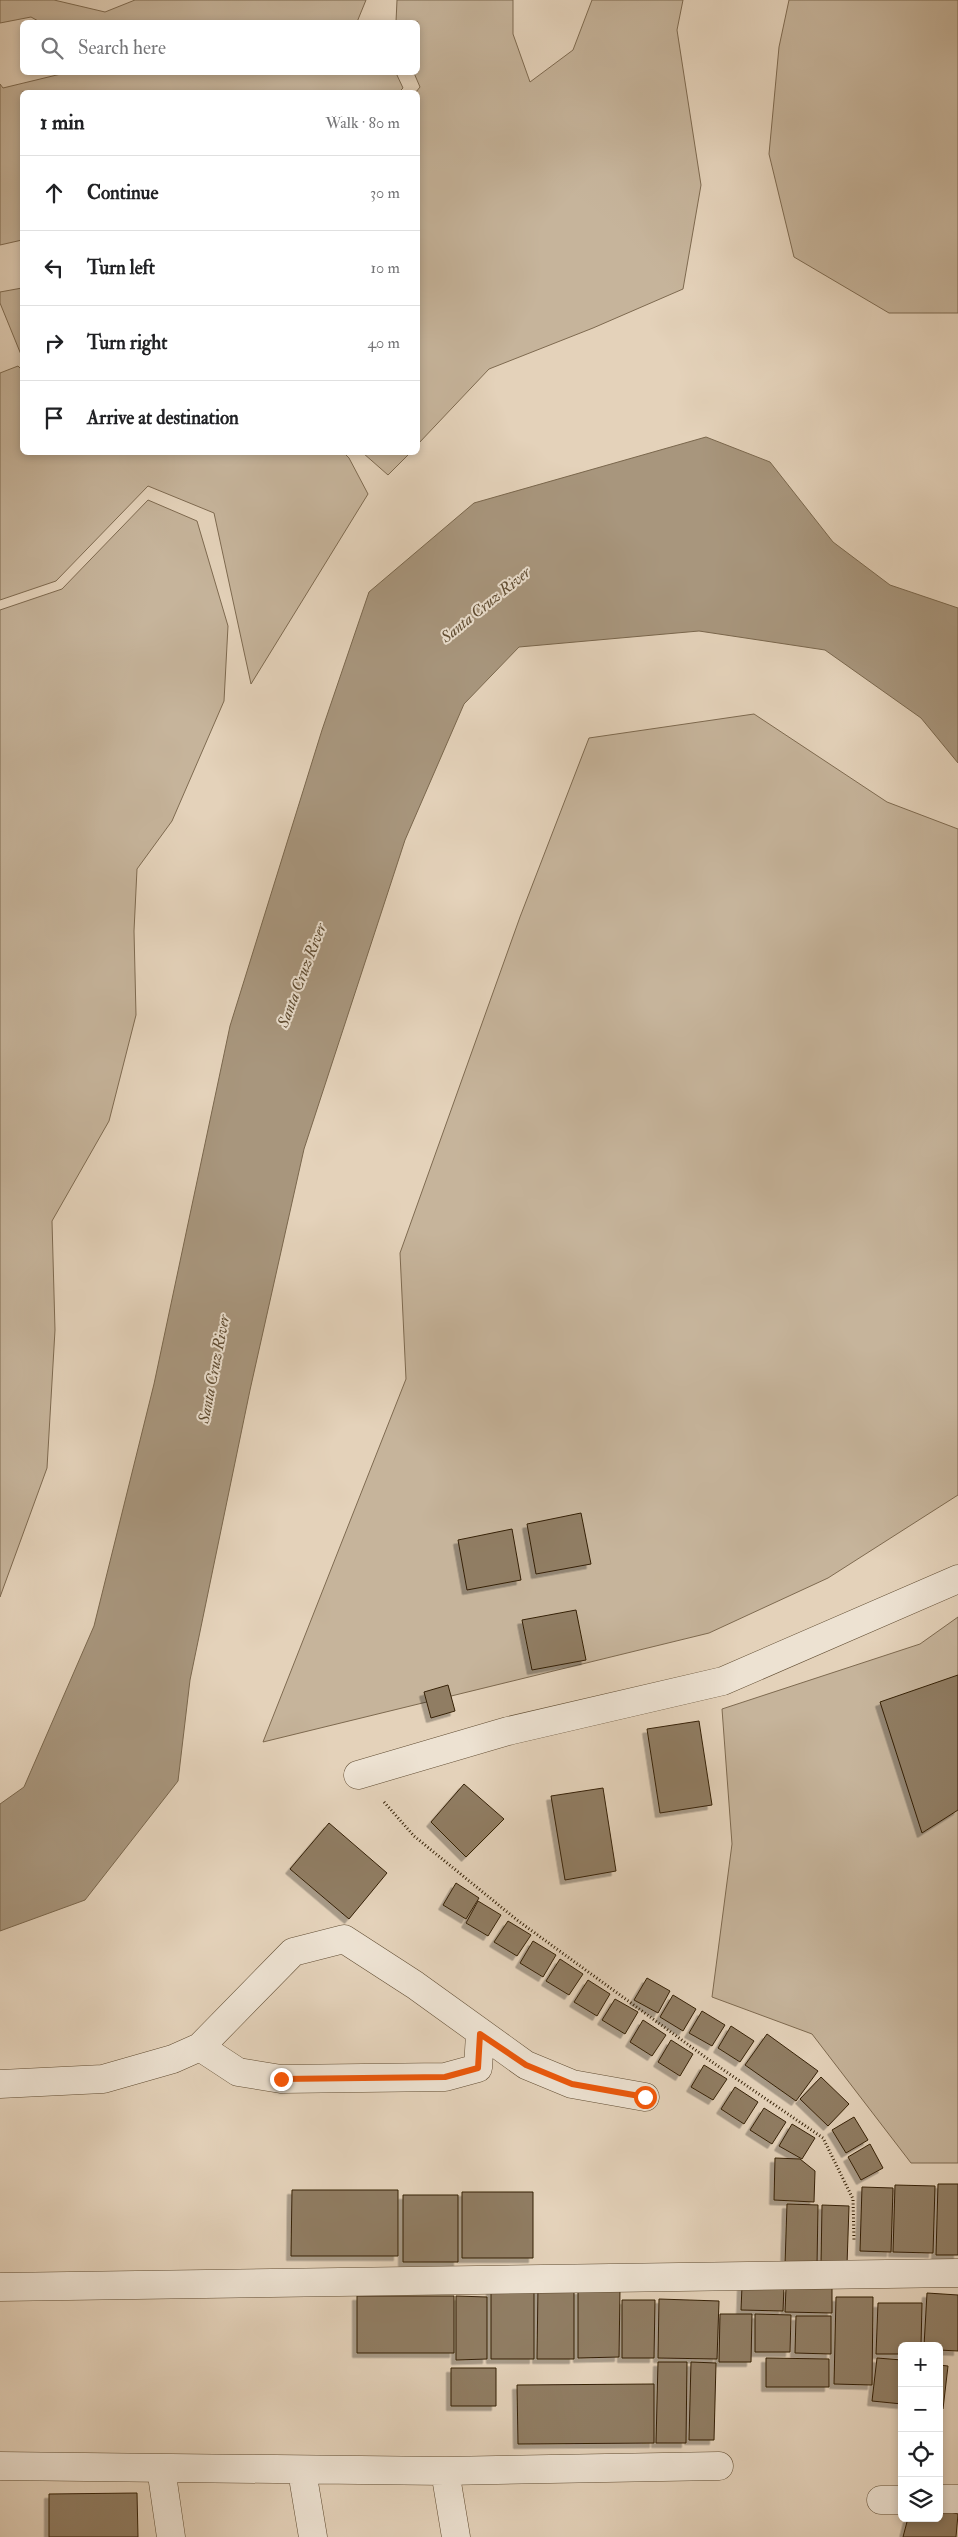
<!DOCTYPE html>
<meta charset="utf-8">
<style>
:root{--surface:#fff;--page:#f2f2f2;--text:#202124;--muted:#757577;--line:#e0e0e0}
body{margin:0;font-family:"IM FELL Double Pica",serif;background:var(--page);color:var(--text)}
.controls{position:absolute;right:15px;bottom:15px;display:grid;overflow:hidden;border-radius:8px;box-shadow:0 2px 8px #0003}
.controls button{width:45px;height:45px;display:grid;place-items:center;padding:0;border:0;border-bottom:1px solid var(--line);background:var(--surface);color:var(--text);font:25px sans-serif}
.stop{position:absolute;width:15px;height:15px;margin:-11px;border:4px solid #ea580c;border-radius:50%;background:#fff}
.stop.end{background:#ea580c;border-color:#fff;box-shadow:0 1px 5px #0008}
.list{margin:0;padding:0;list-style:none}
h2{display:flex;justify-content:space-between;align-items:center;height:65px;margin:0;padding:0 20px;font-size:21px}
h2 small{font-size:16px;font-weight:400;color:var(--muted)}
.list li{display:grid;grid-template-columns:32px 1fr auto;gap:15px;align-items:center;box-sizing:border-box;height:75px;padding:0 20px;border-top:1px solid var(--line)}
.list b{display:block;font-size:19px;white-space:nowrap}
.list em{font-size:16px;font-style:normal;color:var(--muted)}
.icon{flex:none;width:28px;height:28px;fill:none;stroke:currentColor;stroke-width:2;stroke-linecap:round;stroke-linejoin:round}
.map{position:relative;flex:none;width:958px;height:2537px;overflow:hidden}
.search{position:absolute;background:var(--surface);box-shadow:0 2px 8px #0003;left:20px;top:20px;width:400px;height:55px;display:flex;align-items:center;gap:12px;box-sizing:border-box;padding:0 18px;border-radius:8px;color:var(--muted);font-size:19px}
.panel{position:absolute;background:var(--surface);box-shadow:0 2px 8px #0003;left:20px;top:90px;width:400px;height:365px;border-radius:8px}
.map>svg:first-child{display:block}
</style>
<div class="map">
<svg width="958" height="2537" viewBox="0 0 958 2537">
<defs>
<filter id="shadow"><feDropShadow dx="-4.5" dy="4.5" stdDeviation="0" flood-color="#0004"/></filter>
</defs>
<rect width="100%" height="100%" fill="#e4d2ba"/>
<filter id="stains"><feTurbulence type="fractalNoise" baseFrequency=".004" numOctaves="4"/><feColorMatrix values="0 0 0 0 .2 0 0 0 0 .09 0 0 0 0 .02 0 0 0 .5 -.17"/></filter>
<radialGradient id="worn" r=".72"><stop offset=".6" stop-color="#630" stop-opacity="0"/><stop offset="1" stop-color="#630" stop-opacity=".3"/></radialGradient>
<!-- green -->
<path fill="#c6b49b" stroke="#7e6a50" d="M 0,0 L 54,0 L 105,12 L 135,0 L 366,0 L 357,22 L 40,22 L 31,17 L 0,23 Z
M 397,0 L 513,0 L 513,34 L 530,82 L 573,50 L 592,0 L 683,0 L 677,30 L 701,185 L 683,289 L 593,328 L 489,369 L 418,444 L 416,92 L 420,87 L 414,73 L 418,72 L 418,22 L 396,22 Z
M 789,0 L 958,0 L 958,313 L 889,313 L 794,257 L 769,154 L 779,47 Z
M 65,73 L 396,73 L 403,88 L 399,92 L 22,92 L 22,240 L 0,245 L 0,84 L 3,88 Z
M 22,288 L 22,357 L 0,303 L 0,292 Z
M 18,366 L 22,370 L 22,452 L 343,452 L 349,458 L 368,494 L 251,684 L 214,513 L 148,486 L 56,581 L 0,600 L 0,373 Z
M 363,453 L 410,453 L 388,475 Z
M 148,500 L 197,521 L 228,626 L 224,701 L 172,821 L 137,869 L 134,931 L 136,1015 L 109,1121 L 52,1221 L 55,1330 L 47,1468 L 0,1597 L 0,610 L 62,589 Z
M 754,714 L 887,802 L 958,829 L 958,1495 L 828,1578 L 709,1633 L 263,1742 L 406,1379 L 400,1253 L 520,917 L 589,738 Z
M 958,1617 L 958,2163 L 911,2163 L 812,2034 L 712,1997 L 732,1844 L 722,1709 L 920,1644 Z"/>
<!-- water -->
<path fill="#a8967d" stroke="#7a674d" d="M 706,437 L 770,462 L 833,542 L 890,585 L 958,608 L 958,763 L 921,718 L 825,650 L 699,631 L 519,647 L 464,704 L 405,840 L 304,1149 L 250,1390 L 190,1680 L 178,1781 L 85,1900 L 0,1931 L 0,1804 L 24,1787 L 94,1626 L 154,1384 L 230,1026 L 322,730 L 369,592 L 474,503 Z"/>
<!-- building -->
<path fill="#907d64" stroke="#352106" filter="url(#shadow)" d="M 581,1513 L 591,1564 L 536,1574 L 527,1524 Z
M 512,1529 L 521,1580 L 467,1590 L 458,1540 Z
M 576,1610 L 586,1660 L 532,1670 L 522,1620 Z
M 958,1675 L 958,1810 L 922,1833 L 880,1702 Z
M 448,1685 L 455,1711 L 431,1718 L 424,1692 Z
M 699,1721 L 712,1805 L 660,1813 L 647,1729 Z
M 464,1784 L 504,1819 L 466,1857 L 431,1822 Z
M 603,1788 L 616,1871 L 565,1880 L 551,1796 Z
M 329,1823 L 387,1873 L 349,1919 L 290,1869 Z
M 456,1883 L 479,1898 L 466,1919 L 443,1905 Z
M 478,1901 L 501,1915 L 488,1936 L 466,1923 Z
M 508,1921 L 531,1935 L 517,1956 L 494,1942 Z
M 533,1941 L 556,1955 L 543,1977 L 520,1963 Z
M 560,1959 L 583,1974 L 569,1995 L 546,1981 Z
M 647,1978 L 670,1991 L 658,2013 L 634,2000 Z
M 588,1980 L 610,1994 L 597,2016 L 574,2002 Z
M 673,1995 L 696,2009 L 683,2031 L 660,2017 Z
M 615,1999 L 638,2012 L 625,2034 L 602,2020 Z
M 702,2011 L 725,2025 L 712,2046 L 689,2033 Z
M 643,2020 L 666,2035 L 652,2056 L 630,2042 Z
M 731,2026 L 754,2041 L 740,2062 L 718,2048 Z
M 767,2034 L 818,2071 L 796,2101 L 745,2065 Z
M 671,2040 L 693,2054 L 680,2076 L 658,2062 Z
M 704,2065 L 727,2079 L 713,2100 L 691,2087 Z
M 821,2077 L 849,2104 L 828,2126 L 800,2099 Z
M 735,2087 L 758,2102 L 744,2124 L 721,2109 Z
M 764,2108 L 786,2122 L 772,2144 L 750,2130 Z
M 854,2117 L 868,2140 L 846,2153 L 832,2130 Z
M 792,2124 L 815,2138 L 802,2159 L 779,2146 Z
M 870,2144 L 883,2168 L 861,2180 L 848,2157 Z
M 775,2158 L 800,2159 L 815,2171 L 814,2202 L 774,2200 Z
M 938,2184 L 958,2184 L 958,2255 L 936,2255 Z
M 895,2185 L 935,2186 L 933,2253 L 893,2252 Z
M 862,2187 L 893,2188 L 891,2252 L 860,2251 Z
M 292,2190 L 398,2190 L 398,2256 L 291,2256 Z
M 462,2192 L 533,2192 L 533,2258 L 462,2258 Z
M 403,2195 L 458,2195 L 458,2262 L 403,2262 Z
M 787,2204 L 818,2205 L 817,2266 L 785,2265 Z
M 822,2205 L 849,2206 L 847,2265 L 821,2265 Z
M 538,2286 L 574,2286 L 574,2359 L 537,2359 Z
M 742,2286 L 784,2286 L 783,2311 L 741,2310 Z
M 491,2288 L 534,2288 L 534,2359 L 491,2359 Z
M 786,2288 L 832,2288 L 832,2313 L 785,2312 Z
M 620,2289 L 619,2357 L 578,2358 L 578,2290 Z
M 927,2293 L 958,2295 L 958,2351 L 939,2350 L 939,2346 L 924,2346 Z
M 357,2296 L 454,2296 L 454,2353 L 357,2353 Z
M 456,2296 L 487,2297 L 487,2359 L 456,2360 Z
M 836,2297 L 873,2297 L 872,2385 L 834,2384 Z
M 659,2299 L 719,2301 L 717,2359 L 658,2358 Z
M 622,2300 L 655,2300 L 654,2358 L 622,2358 Z
M 878,2303 L 922,2303 L 921,2346 L 902,2346 L 902,2354 L 876,2354 Z
M 720,2314 L 752,2314 L 751,2362 L 719,2362 Z
M 755,2314 L 791,2315 L 790,2352 L 755,2352 Z
M 796,2316 L 831,2316 L 831,2354 L 795,2353 Z
M 766,2358 L 829,2359 L 829,2387 L 766,2387 Z
M 877,2358 L 902,2360 L 902,2404 L 872,2401 Z
M 658,2362 L 687,2362 L 686,2443 L 656,2443 Z
M 691,2362 L 716,2363 L 714,2440 L 689,2440 Z
M 939,2365 L 948,2366 L 943,2409 L 939,2408 Z
M 451,2368 L 496,2368 L 496,2406 L 451,2406 Z
M 654,2384 L 654,2443 L 518,2444 L 517,2385 Z
M 137,2493 L 138,2537 L 49,2537 L 49,2494 Z
M 939,2509 L 958,2514 L 956,2537 L 903,2537 L 908,2518 L 939,2518 Z"/>
<g fill="none" stroke-linecap="round" stroke-linejoin="round">
<defs>
<path id="minor" d="M 358,1775 L 508,1731 L 723,1681 L 958,1579
M 200,2047 L 238,2072 L 281,2079 L 445,2077 L 478,2068 L 480,2034
M 0,2084 L 103,2079 L 173,2059 L 200,2047 L 293,1952 L 344,1939 L 415,1985 L 526,2065 L 572,2084 L 645,2097
M 0,2287 L 958,2273
M 0,2466 L 445,2471 L 719,2466
M 161,2468 L 171,2537
M 302,2471 L 313,2537
M 445,2471 L 456,2537
M 939,2499 L 958,2499
M 881,2500 L 902,2500"/>
</defs>
<!-- minor casing -->
<use href="#minor" stroke="#614d33" stroke-width="29"/>
<!-- path -->
<path stroke="#352106" stroke-width="3" stroke-dasharray="1 2.5" stroke-linecap="butt" d="M 384,1802 L 414,1836 L 517,1920 L 712,2062 L 823,2138 L 853,2199 L 854,2241"/>
<!-- minor -->
<use href="#minor" stroke="#ede2d2" stroke-width="28"/>
</g>
<g fill="none" stroke-linecap="round" stroke-linejoin="round">
<!-- route -->
<path stroke="#ea580c" stroke-width="6" d="M 281,2079 L 445,2077 L 478,2068 L 480,2034 L 526,2065 L 572,2084 L 645,2097"/>
</g>
<g text-anchor="middle" stroke-width="4" stroke-linejoin="round" paint-order="stroke">
<!-- water labels -->
<g font-size="16" font-style="italic" fill="#5d4a30" stroke="#ede2d2">
<text transform="translate(485 604) rotate(-39)" y="6">Santa Cruz River</text>
<text transform="translate(301 975) rotate(-69)" y="6">Santa Cruz River</text>
<text transform="translate(213 1369) rotate(-79)" y="6">Santa Cruz River</text>
</g>
</g>
<rect width="100%" height="100%" filter="url(#stains)"/>
<rect width="100%" height="100%" fill="url(#worn)"/>
</svg>
<div class="controls">
<button>+</button>
<button>−</button>
<button><svg class="icon" aria-label="locate" viewBox="0 0 24 24"><circle cx="12" cy="12" r="6"/><path d="M12 2v4M12 18v4M2 12h4M18 12h4"/></svg></button>
<button><svg class="icon" aria-label="layers" viewBox="0 0 24 24"><path d="M12 4l9 5-9 5-9-5zM3 14l9 5 9-5"/></svg></button>
</div>
<div class="stop" style="left:645px;top:2097px"></div>
<div class="stop end" style="left:281px;top:2079px"></div>
<div class="search"><svg class="icon" aria-label="search" viewBox="0 0 24 24"><circle cx="10" cy="10" r="6"/><path d="M15 15l6 6"/></svg>Search here</div>
<section class="panel">
<h2>1 min<small>Walk · 80 m</small></h2>
<ul class="list">
<li><svg class="icon" aria-label="ahead" viewBox="0 0 24 24"><path d="M12 20V5M6 11l6-6 6 6"/></svg><div><b>Continue</b></div><em>30 m</em></li>
<li><svg class="icon" aria-label="left" viewBox="0 0 24 24"><path d="M17 20v-9H6M10 6l-5 5 5 5"/></svg><div><b>Turn left</b></div><em>10 m</em></li>
<li><svg class="icon" aria-label="right" viewBox="0 0 24 24"><path d="M7 20v-9h11M14 6l5 5-5 5"/></svg><div><b>Turn right</b></div><em>40 m</em></li>
<li><svg class="icon" aria-label="arrive" viewBox="0 0 24 24"><path d="M6 21V4h12l-3 4 3 4H6"/></svg><div><b>Arrive at destination</b></div></li>
</ul>
</section>
</div>
